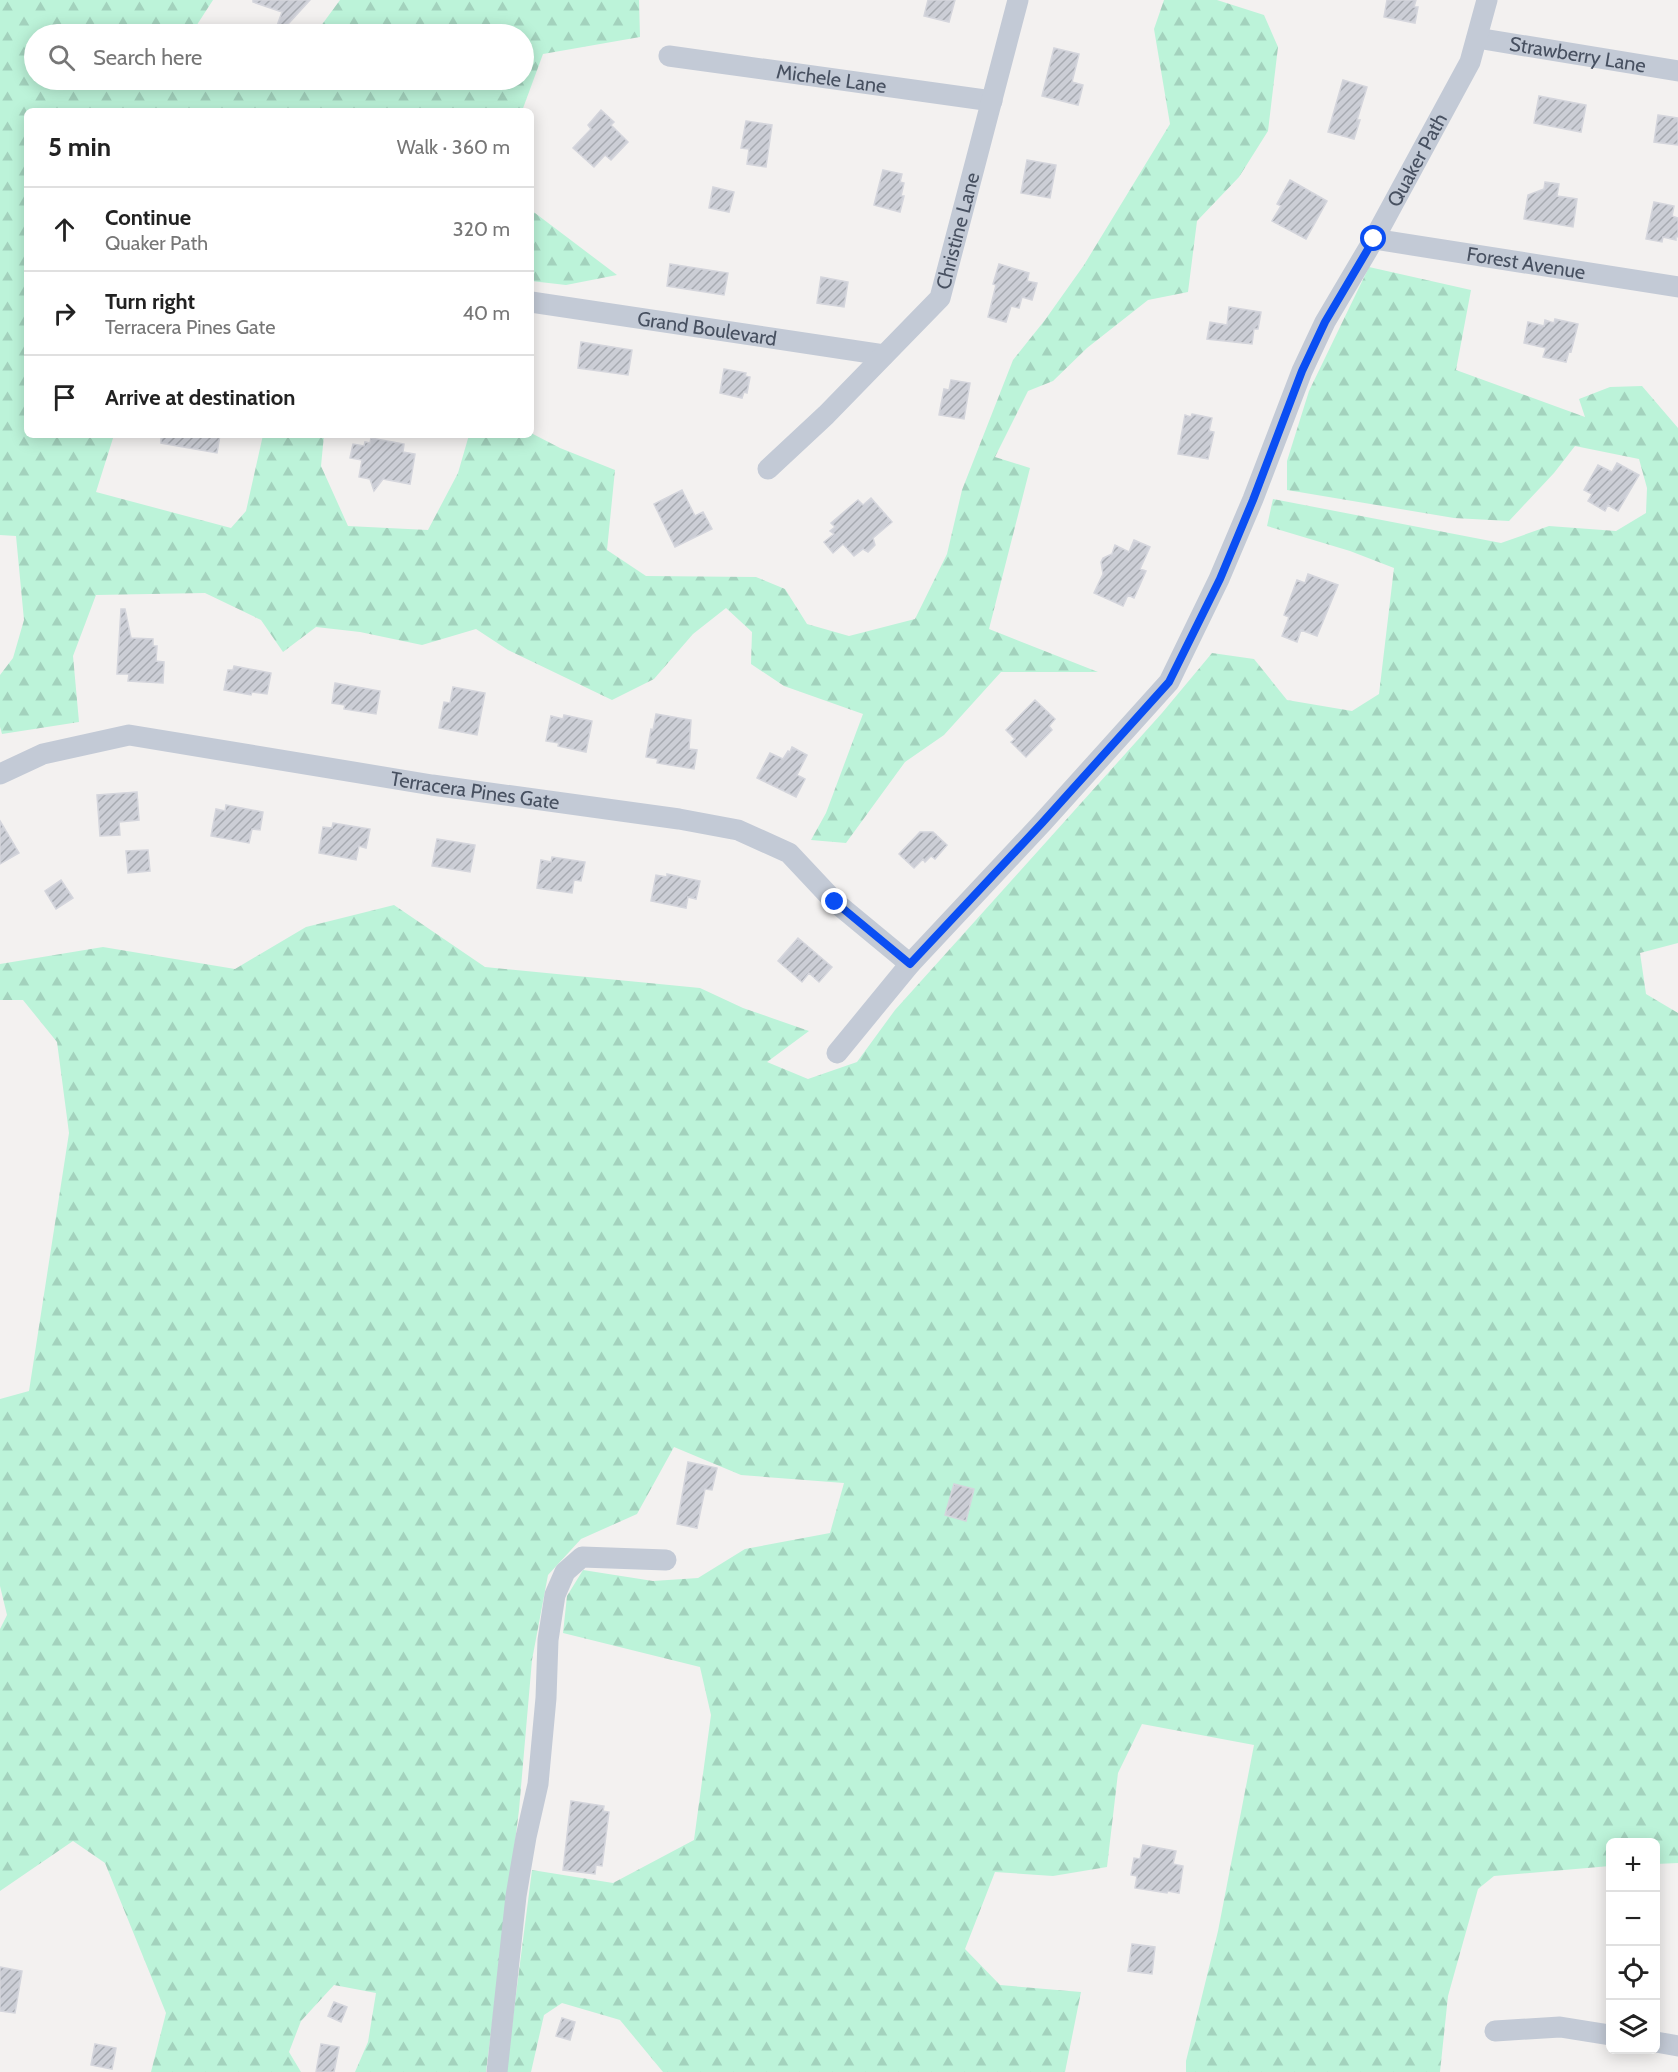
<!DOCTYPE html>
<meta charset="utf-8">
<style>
:root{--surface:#fff;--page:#f2f2f2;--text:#222;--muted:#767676;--line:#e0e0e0}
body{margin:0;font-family:Cabin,sans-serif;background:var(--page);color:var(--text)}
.controls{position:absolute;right:18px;bottom:18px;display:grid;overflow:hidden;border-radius:9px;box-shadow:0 3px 15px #0003}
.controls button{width:54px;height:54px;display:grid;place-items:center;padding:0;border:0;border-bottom:2px solid var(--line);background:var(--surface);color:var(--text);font:30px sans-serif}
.stop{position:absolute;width:18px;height:18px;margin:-14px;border:4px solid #0a4ef3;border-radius:50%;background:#fff}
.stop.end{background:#0a4ef3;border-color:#fff;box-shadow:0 2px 6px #0008}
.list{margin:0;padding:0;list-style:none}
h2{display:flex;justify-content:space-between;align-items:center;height:78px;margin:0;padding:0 24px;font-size:26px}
h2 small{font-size:20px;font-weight:400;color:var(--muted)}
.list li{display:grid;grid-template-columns:39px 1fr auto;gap:18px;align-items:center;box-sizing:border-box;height:84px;padding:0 24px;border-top:2px solid var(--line)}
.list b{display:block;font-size:22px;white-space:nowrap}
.list p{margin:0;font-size:20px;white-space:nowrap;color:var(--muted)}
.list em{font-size:20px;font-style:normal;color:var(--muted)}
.icon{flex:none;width:33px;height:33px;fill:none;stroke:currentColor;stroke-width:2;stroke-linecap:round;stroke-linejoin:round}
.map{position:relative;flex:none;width:1678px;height:2072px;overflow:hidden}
.search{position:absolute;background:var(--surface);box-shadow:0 3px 15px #0003;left:24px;top:24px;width:510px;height:66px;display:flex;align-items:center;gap:15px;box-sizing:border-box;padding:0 21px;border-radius:33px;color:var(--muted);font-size:22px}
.panel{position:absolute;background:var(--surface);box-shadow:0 3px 15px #0003;left:24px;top:108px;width:510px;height:330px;border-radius:9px}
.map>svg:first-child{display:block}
</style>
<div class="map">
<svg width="1678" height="2072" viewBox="0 0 1678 2072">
<defs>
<pattern id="forest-firs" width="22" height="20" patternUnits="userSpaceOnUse" patternTransform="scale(1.5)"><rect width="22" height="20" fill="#bcf3d9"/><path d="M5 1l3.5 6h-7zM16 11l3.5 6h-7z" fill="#a3d2bd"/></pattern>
<pattern id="building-hatch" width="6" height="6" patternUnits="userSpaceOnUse" patternTransform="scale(1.5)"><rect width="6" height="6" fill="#ccced6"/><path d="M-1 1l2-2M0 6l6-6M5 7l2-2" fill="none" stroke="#a7aab1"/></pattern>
</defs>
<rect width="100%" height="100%" fill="#f3f1f0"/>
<!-- forest -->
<path fill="url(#forest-firs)" d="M 0,0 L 213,0 L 191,34 L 34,34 L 34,80 L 194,80 L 221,84 L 238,80 L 524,80 L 524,34 L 315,34 L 340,0 L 639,0 L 640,37 L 543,54 L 522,111 L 27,111 L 27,435 L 114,435 L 96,492 L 231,528 L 246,511 L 263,435 L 324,435 L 321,466 L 348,526 L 428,530 L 458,473 L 469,435 L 531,435 L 531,433 L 560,448 L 615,470 L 607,550 L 646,576 L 756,577 L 785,589 L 807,624 L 849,636 L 915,619 L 947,554 L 962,490 L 1013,360 L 1045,320 L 1084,265 L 1170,124 L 1154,29 L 1164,0 L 1217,0 L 1264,15 L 1278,47 L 1268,131 L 1239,177 L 1197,221 L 1188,292 L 1148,300 L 1087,348 L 1053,381 L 1028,391 L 995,457 L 1030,468 L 989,629 L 1098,672 L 1001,672 L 944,735 L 905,762 L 846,843 L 811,840 L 826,813 L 863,714 L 784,686 L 751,664 L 752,632 L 726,608 L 693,634 L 654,679 L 612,700 L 508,650 L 476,629 L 422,645 L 360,632 L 316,627 L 283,652 L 261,620 L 205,593 L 96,595 L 73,656 L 79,722 L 2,734 L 0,727 L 0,675 L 13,658 L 24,620 L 16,536 L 0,535 Z
M 531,210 L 617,275 L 566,285 L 531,281 Z
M 1369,267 L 1471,290 L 1456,370 L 1585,417 L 1579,399 L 1610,387 L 1642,386 L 1678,428 L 1678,943 L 1640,953 L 1646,994 L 1678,1013 L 1678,1863 L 1656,1864 L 1656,1842 L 1610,1842 L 1610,1866 L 1494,1876 L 1478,1889 L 1448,1996 L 1440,2072 L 1186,2072 L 1186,2061 L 1218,1931 L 1254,1745 L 1142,1724 L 1118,1773 L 1107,1867 L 1053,1876 L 995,1872 L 965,1949 L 1000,1985 L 1081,1992 L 1065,2072 L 663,2072 L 620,2020 L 562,2003 L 544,2015 L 531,2072 L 506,2072 L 532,1870 L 613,1883 L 694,1840 L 711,1715 L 700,1667 L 563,1633 L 567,1596 L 583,1570 L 653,1581 L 698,1578 L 745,1549 L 830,1533 L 844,1483 L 741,1475 L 674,1447 L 637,1514 L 581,1539 L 548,1575 L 532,1660 L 519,1810 L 486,2072 L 355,2072 L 368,2042 L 376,1993 L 334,1985 L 301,2021 L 289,2052 L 301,2072 L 151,2072 L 166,2013 L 105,1863 L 73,1841 L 0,1891 L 0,1629 L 7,1615 L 0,1586 L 0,1399 L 29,1391 L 69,1133 L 57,1042 L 23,1000 L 0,1000 L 0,964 L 103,947 L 235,969 L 306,927 L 394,905 L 485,967 L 700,988 L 743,1008 L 809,1031 L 767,1062 L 808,1079 L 857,1062 L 895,1010 L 1162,713 L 1212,653 L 1254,659 L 1287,700 L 1352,711 L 1379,694 L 1394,568 L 1350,551 L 1267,526 L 1273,499 L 1501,543 L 1549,526 L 1616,531 L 1646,513 L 1647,488 L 1639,459 L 1575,446 L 1554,473 L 1509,521 L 1454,518 L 1287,490 L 1287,461 L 1309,391 Z"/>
<!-- building -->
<path fill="url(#building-hatch)" stroke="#d4d5dc" stroke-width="1.5" d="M 253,0 L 310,0 L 279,34 L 274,34 L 282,12 L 253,2 Z
M 928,0 L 955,0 L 949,22 L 924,16 Z
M 1387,0 L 1416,0 L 1414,7 L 1418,7 L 1415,23 L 1384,17 Z
M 1054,48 L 1079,54 L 1072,82 L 1083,85 L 1078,105 L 1042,96 Z
M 1343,80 L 1367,87 L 1357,120 L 1360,120 L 1354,139 L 1328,132 Z
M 1539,96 L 1586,105 L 1581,132 L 1534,123 Z
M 601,110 L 614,122 L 611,125 L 628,142 L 611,160 L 605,155 L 594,167 L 573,148 L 591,129 L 588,125 Z
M 1658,115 L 1678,118 L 1678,145 L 1654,142 Z
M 746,121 L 772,125 L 766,167 L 747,164 L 749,149 L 741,148 Z
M 1027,160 L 1056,165 L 1050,198 L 1021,193 Z
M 883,170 L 902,174 L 900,182 L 904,183 L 901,196 L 904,196 L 900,212 L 874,205 Z
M 1290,180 L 1327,201 L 1306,239 L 1272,221 L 1281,206 L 1277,204 Z
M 1545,182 L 1559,184 L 1557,196 L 1577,199 L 1573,227 L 1524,219 L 1528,195 L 1544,189 Z
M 713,187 L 734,192 L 729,212 L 709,208 Z
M 1654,202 L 1674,206 L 1672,216 L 1678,218 L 1678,237 L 1676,236 L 1676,240 L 1663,237 L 1662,242 L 1646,239 Z
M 670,264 L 728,273 L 724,295 L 667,286 Z
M 999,264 L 1029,273 L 1027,281 L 1037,283 L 1032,300 L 1022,297 L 1019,308 L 1011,306 L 1006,322 L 988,317 L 996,285 L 993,284 Z
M 821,277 L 848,282 L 844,307 L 817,303 Z
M 1229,307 L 1261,312 L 1258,329 L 1254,329 L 1252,344 L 1207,339 L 1210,322 L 1227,325 Z
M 1555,319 L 1578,324 L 1571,352 L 1569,351 L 1566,362 L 1543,357 L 1546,348 L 1524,343 L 1528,322 L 1544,326 L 1545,320 L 1554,323 Z
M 581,342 L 632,350 L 628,375 L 578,368 Z
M 724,369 L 746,373 L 745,376 L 750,377 L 747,393 L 744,392 L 742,398 L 720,393 Z
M 951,380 L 970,383 L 964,419 L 939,415 L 944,389 L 949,390 Z
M 1192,414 L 1212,418 L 1209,431 L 1214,432 L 1208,459 L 1178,454 L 1185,415 L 1191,417 Z
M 161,435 L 220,435 L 217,453 L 161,443 Z
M 371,438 L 404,444 L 403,452 L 415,454 L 410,484 L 383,479 L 374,491 L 370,479 L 359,477 L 362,460 L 350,458 L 353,444 L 364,446 L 365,442 L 370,443 Z
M 1617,463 L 1639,475 L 1618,511 L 1608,505 L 1605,511 L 1588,501 L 1592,494 L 1584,490 L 1598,465 L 1612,472 Z
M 682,490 L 695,516 L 703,512 L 712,529 L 675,547 L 654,504 Z
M 871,498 L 892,522 L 873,538 L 875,545 L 868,552 L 863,549 L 854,556 L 843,544 L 833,553 L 824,542 L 834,534 L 830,531 L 835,527 L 831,523 L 858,500 L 863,505 Z
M 1134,540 L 1150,547 L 1140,569 L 1146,571 L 1134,598 L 1128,595 L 1123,606 L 1094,593 L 1103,574 L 1101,562 L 1103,558 L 1112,554 L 1115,545 L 1129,552 Z
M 1308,574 L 1338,585 L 1317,636 L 1301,630 L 1297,642 L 1282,636 L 1289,617 L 1284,615 L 1297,580 L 1305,583 Z
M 121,609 L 125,609 L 131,638 L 153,639 L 153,646 L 157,646 L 156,661 L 164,662 L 163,683 L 128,681 L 129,674 L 117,674 Z
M 234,666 L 271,673 L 267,694 L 252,692 L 251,695 L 224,690 L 228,670 L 233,670 Z
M 335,683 L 380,691 L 376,714 L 344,709 L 345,705 L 332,703 Z
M 453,687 L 485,693 L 477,735 L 439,728 L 444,702 L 450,703 Z
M 1035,700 L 1055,719 L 1049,726 L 1052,730 L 1026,757 L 1011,742 L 1015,739 L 1006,730 Z
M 656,714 L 691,720 L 689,749 L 697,750 L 694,769 L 657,763 L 658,759 L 646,757 L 651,729 L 653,730 Z
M 564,715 L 592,721 L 586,752 L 558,746 L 559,743 L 546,741 L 551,716 L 563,719 Z
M 792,747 L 807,755 L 797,775 L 805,779 L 796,797 L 757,778 L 770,753 L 783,759 L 788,751 L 790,752 Z
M 137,792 L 139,820 L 119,822 L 120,835 L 100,836 L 97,795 Z
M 226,805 L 263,812 L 260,830 L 252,829 L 249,843 L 211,836 L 216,809 L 225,811 Z
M 0,821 L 19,853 L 0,864 Z
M 333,823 L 370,829 L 366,848 L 359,846 L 356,860 L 319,853 L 323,827 L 332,828 Z
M 920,832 L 933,832 L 947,845 L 935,859 L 931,856 L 925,862 L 923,859 L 914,868 L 899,854 Z
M 437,839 L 475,845 L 470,872 L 432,866 Z
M 148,850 L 150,871 L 128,873 L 126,851 Z
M 552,857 L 585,862 L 581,881 L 574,880 L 572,893 L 537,888 L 541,860 L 551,862 Z
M 667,874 L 700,881 L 696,899 L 688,897 L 686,908 L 651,901 L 656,875 L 667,877 Z
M 61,880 L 73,898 L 56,909 L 45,891 Z
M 798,938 L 832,967 L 819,982 L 809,973 L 802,982 L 778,961 Z
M 688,1462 L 717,1468 L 712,1490 L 705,1489 L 697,1528 L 677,1524 Z
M 954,1484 L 974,1489 L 966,1521 L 945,1515 Z
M 571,1801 L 604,1806 L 603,1811 L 609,1812 L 602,1866 L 596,1865 L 595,1874 L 563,1870 Z
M 1143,1845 L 1176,1851 L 1173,1864 L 1183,1866 L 1179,1893 L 1168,1891 L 1167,1893 L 1135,1888 L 1137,1876 L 1131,1875 L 1134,1858 L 1140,1859 Z
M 1132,1944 L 1155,1947 L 1152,1974 L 1128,1971 Z
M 0,1967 L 22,1971 L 15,2013 L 0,2011 Z
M 334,2002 L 347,2007 L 341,2022 L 328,2016 Z
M 562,2018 L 575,2022 L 570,2040 L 556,2036 Z
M 95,2044 L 116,2048 L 112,2069 L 91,2065 Z
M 321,2044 L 339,2047 L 334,2072 L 316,2072 Z"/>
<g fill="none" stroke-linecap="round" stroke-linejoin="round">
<!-- minor -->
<g stroke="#c3cad6" stroke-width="21">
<path id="s1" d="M 1477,38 L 1678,71"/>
<path id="s2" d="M 669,56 L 992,101"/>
<path id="s3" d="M 1374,239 L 1678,287"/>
<path id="s4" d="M 531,302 L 884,355"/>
<path id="s5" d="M 768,469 L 826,415 L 940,298 L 1018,0"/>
<path id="s6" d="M 0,774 L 43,754 L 129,735 L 432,785 L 679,819 L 738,830 L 789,853 L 835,902 L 910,964"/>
<path id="s7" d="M 837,1053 L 910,964 L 1042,823 L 1169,682 L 1219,579 L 1253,499 L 1302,371 L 1325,322 L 1374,239 L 1470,62 L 1487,0"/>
<path d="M 1495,2031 L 1560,2027 L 1610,2035"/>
<path d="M 1656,2042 L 1678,2046"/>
<path d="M 497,2072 L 516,1896 L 526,1837 L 538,1784 L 546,1698 L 548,1640 L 555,1595 L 565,1572 L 582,1557 L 666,1560"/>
</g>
</g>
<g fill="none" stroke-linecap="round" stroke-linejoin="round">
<!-- route -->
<path stroke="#0a4ef3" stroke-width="8" d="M 835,902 L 910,964 L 1042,823 L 1169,682 L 1220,579 L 1253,500 L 1302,371 L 1325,322 L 1374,239"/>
</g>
<g text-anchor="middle" stroke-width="4.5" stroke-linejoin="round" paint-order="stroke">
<!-- street labels -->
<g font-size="20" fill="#475060" stroke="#fff">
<text dy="7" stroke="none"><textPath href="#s1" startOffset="102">Strawberry Lane</textPath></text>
<text dy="7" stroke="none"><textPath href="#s2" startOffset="164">Michele Lane</textPath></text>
<text dy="7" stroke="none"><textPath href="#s7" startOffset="1077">Quaker Path</textPath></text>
<text dy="7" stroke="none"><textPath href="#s5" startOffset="312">Christine Lane</textPath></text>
<text dy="7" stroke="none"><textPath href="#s3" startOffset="154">Forest Avenue</textPath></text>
<text dy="7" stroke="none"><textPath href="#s4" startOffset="178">Grand Boulevard</textPath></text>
<text dy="7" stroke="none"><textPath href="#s6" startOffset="486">Terracera Pines Gate</textPath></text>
</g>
</g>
</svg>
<div class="controls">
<button>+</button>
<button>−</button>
<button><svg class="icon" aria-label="locate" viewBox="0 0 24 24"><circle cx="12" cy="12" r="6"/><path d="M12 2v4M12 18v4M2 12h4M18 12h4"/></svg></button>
<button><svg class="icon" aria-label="layers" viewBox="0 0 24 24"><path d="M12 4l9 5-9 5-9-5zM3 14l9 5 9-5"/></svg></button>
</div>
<div class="stop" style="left:1374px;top:239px"></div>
<div class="stop end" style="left:835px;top:902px"></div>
<div class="search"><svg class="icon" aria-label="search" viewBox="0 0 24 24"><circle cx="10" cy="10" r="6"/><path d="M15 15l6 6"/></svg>Search here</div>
<section class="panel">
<h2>5 min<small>Walk · 360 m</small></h2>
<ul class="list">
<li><svg class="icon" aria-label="ahead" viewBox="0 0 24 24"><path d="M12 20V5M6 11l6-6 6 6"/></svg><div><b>Continue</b><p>Quaker Path</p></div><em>320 m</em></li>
<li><svg class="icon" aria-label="right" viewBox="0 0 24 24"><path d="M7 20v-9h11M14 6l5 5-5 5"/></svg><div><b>Turn right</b><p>Terracera Pines Gate</p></div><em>40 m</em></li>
<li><svg class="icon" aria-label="arrive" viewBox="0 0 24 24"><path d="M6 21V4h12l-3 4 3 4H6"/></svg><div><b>Arrive at destination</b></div></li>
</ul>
</section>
</div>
